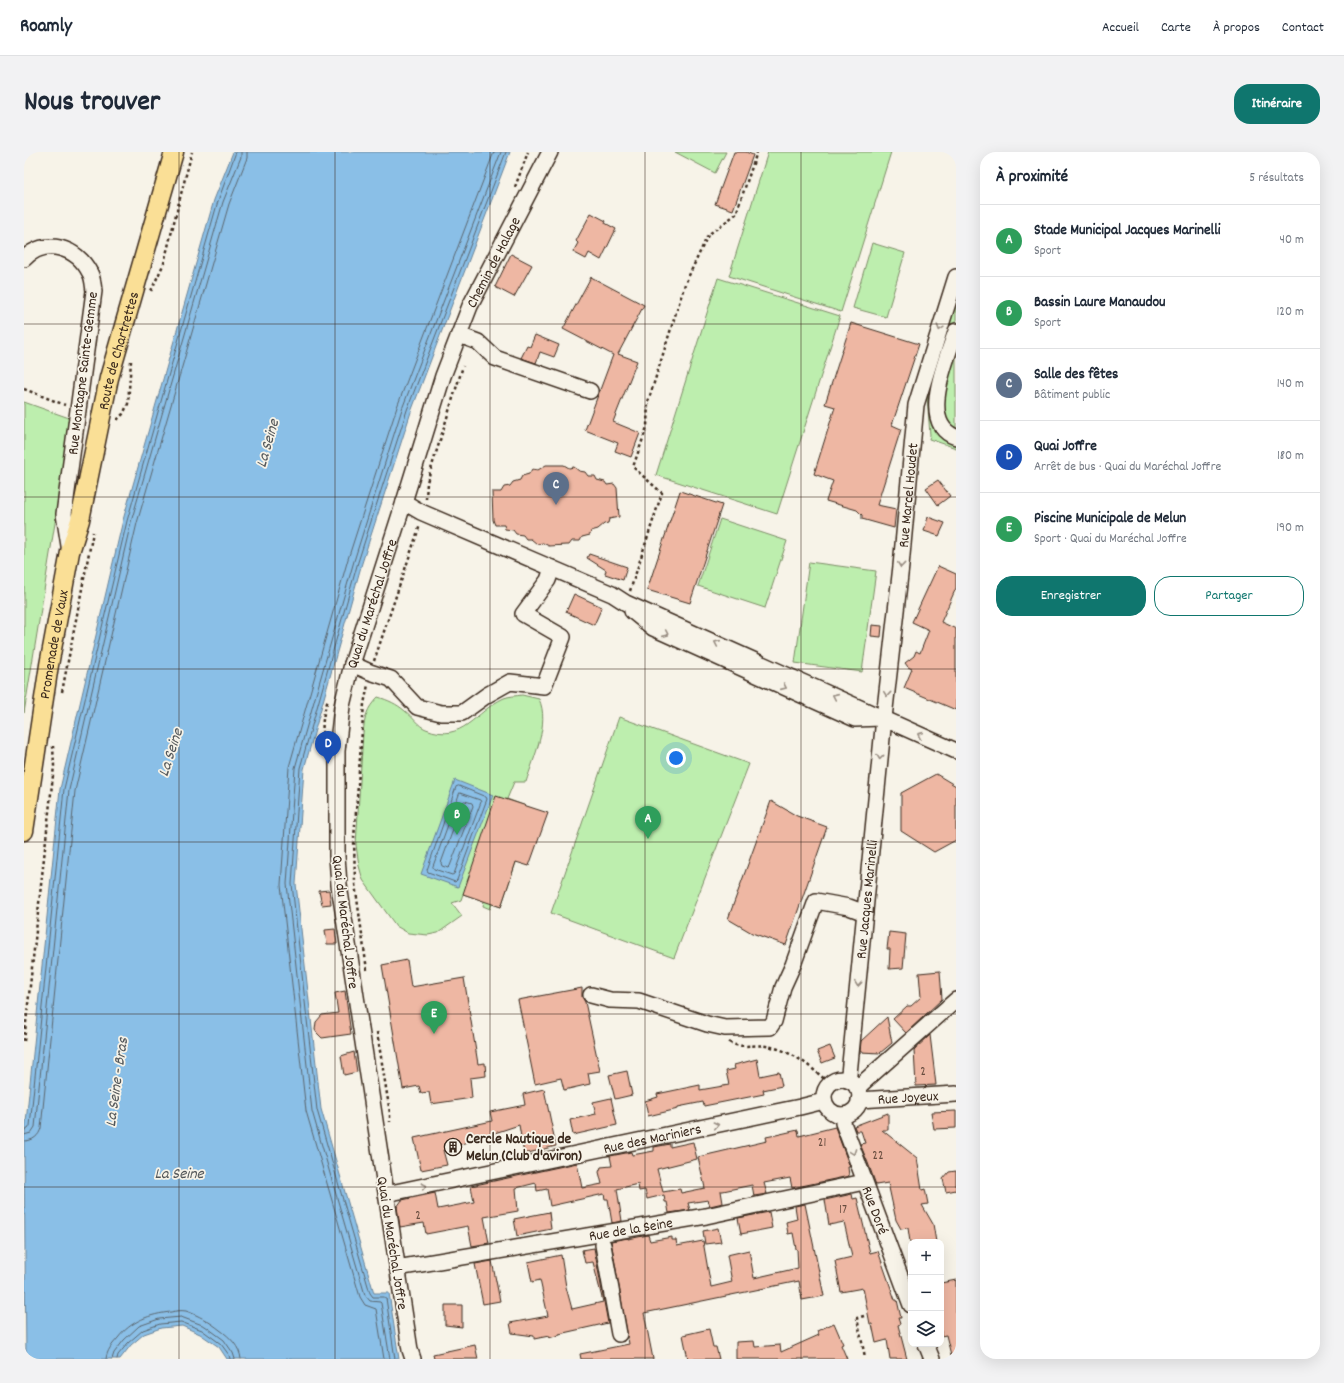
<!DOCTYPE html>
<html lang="fr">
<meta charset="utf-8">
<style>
:root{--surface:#fff;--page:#f2f2f3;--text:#1f2937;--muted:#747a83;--line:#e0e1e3;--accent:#0f766e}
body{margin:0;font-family:Dekko,sans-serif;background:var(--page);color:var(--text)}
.controls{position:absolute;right:12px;bottom:12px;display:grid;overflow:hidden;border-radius:8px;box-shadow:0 4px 16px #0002}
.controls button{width:36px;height:36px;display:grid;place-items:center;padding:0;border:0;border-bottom:1px solid var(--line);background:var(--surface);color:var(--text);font:20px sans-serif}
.you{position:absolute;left:652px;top:606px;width:14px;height:14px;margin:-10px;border:3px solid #fff;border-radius:50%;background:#1a73e8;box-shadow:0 0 0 6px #1a73e833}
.badge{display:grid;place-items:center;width:26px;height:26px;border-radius:50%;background:var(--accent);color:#fff;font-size:13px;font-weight:700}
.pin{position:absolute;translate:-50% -33px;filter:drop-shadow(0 1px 2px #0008)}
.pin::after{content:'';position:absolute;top:21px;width:14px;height:12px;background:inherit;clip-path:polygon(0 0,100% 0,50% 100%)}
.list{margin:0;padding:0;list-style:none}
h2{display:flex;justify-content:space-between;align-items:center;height:52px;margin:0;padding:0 16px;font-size:17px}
h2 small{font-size:13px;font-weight:400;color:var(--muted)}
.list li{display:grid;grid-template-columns:26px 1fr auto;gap:12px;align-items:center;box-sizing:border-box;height:72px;padding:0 16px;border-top:1px solid var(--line)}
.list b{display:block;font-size:15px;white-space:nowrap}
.list p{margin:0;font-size:13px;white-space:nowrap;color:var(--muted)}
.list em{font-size:13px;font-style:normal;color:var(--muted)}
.actions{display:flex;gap:8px;padding:12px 16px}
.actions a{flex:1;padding:9px 0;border:1px solid var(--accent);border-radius:16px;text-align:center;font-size:14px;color:var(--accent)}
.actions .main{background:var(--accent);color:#fff}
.icon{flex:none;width:22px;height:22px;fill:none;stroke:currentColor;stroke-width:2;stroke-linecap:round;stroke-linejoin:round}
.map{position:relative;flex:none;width:932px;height:1207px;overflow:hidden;border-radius:16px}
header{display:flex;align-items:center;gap:24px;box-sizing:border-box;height:56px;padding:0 20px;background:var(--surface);border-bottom:1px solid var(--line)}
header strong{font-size:19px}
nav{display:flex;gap:22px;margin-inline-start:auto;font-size:14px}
.intro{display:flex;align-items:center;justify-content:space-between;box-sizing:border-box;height:96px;padding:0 24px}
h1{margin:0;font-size:28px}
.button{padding:10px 18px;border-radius:16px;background:var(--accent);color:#fff;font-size:14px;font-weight:700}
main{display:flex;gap:24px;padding:0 24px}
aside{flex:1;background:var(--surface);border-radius:16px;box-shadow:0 4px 16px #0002}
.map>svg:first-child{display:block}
</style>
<header>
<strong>Roamly</strong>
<nav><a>Accueil</a><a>Carte</a><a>À propos</a><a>Contact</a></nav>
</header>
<div class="intro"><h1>Nous trouver</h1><a class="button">Itinéraire</a></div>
<main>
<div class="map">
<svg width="932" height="1207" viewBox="0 0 932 1207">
<rect width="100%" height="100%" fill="#f7f3e8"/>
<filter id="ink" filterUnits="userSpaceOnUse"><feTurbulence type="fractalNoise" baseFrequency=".025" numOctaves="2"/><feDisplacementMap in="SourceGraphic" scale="8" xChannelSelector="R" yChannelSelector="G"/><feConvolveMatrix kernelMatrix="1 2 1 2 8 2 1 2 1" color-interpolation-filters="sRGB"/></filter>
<g filter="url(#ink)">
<!-- green -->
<path fill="#bdeeae" stroke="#7c8c66" d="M 651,0 L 702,0 L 691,21 Z
M 744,0 L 867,0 L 817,160 L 705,124 Z
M 848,91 L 881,101 L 862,165 L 829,156 Z
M 694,126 L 816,164 L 753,362 L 632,323 Z
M 932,147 L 932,296 L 905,287 L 906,283 L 902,232 Z
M 0,250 L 48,267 L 0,561 Z
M 696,367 L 763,389 L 741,456 L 674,434 Z
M 785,410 L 852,419 L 838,520 L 771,511 Z
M 498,543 L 515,547 C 526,571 510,605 502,630 L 490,630 L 483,647 L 510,657 L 477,755 L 468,752 L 466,757 L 459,754 L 460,749 L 439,742 L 437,748 L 428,751 L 438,764 L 414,781 L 404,783 L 384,781 L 372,774 L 339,728 L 335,714 L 332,693 L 339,581 C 341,565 342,557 354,545 C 364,548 373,552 381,559 C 388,564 394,574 402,577 C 439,592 451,559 480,546 C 485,544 492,544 498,543 Z
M 595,565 L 725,612 L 650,806 L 527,761 Z"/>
<!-- water -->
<path fill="#8abfe7" stroke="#6a8397" d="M 209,0 L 486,0 L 387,260 L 338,411 L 280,617 L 272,732 L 297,957 L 350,1141 L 365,1141 L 375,1207 L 203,1207 L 195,1195 L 176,1182 L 158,1174 L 137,1176 L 120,1182 L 107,1193 L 96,1207 L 2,1207 L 0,990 L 36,637 L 99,368 L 190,48 Z
M 431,628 L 469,643 L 434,735 L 397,722 Z"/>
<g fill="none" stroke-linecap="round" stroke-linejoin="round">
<!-- shore -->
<path stroke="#5b666e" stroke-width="1" d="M 435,634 L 462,645 L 463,647 L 433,728 L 431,730 L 404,720 L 403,718 L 432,635 Z
M 436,641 L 456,648 L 457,650 L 430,722 L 428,723 L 410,717 L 409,715 Z
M 441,649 L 448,651 L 449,654 L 426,714 L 424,716 L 418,714 L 417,711 L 439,650 Z
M 0,978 L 4,977 L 6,974 L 40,637 L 103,369 L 194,49 L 212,0
M 0,983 L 7,981 L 11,975 L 45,638 L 107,370 L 199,50 L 217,5 L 217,0
M 0,989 C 9,989 15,984 17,976 L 51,639 L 113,371 L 205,52 L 223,6 L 223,0
M 82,1207 C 83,1198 88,1193 94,1186 C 107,1169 126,1162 147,1160 C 151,1159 157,1158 162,1159 C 174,1163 186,1170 196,1178 C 206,1185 216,1195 217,1207
M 88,1207 L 90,1201 L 100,1188 L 115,1174 L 135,1167 L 157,1165 L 181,1174 L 200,1188 L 209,1201 L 211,1207
M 93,1207 L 94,1203 L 104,1191 L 119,1178 L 136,1172 L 157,1170 L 178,1178 L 197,1192 L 205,1203 L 206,1207
M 360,1207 L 352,1157 L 341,1153 L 336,1145 L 282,959 L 257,733 L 265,615 L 324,407 L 373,255 L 470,0
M 366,1207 L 357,1151 L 356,1150 L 346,1149 L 341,1143 L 288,959 L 263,732 L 271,616 L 330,409 L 378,257 L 477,0
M 371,1207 L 362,1146 L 360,1145 L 349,1145 L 346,1141 L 293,958 L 268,732 L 276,616 L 334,410 L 383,258 L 482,0"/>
</g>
<!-- building -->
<path fill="#eeb7a3" stroke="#3b2a1e" d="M 710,0 L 722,0 L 729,3 L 709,58 L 691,52 Z
M 567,61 L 582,69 L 581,71 L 592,77 L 577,108 L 565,101 L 562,107 L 549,100 L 554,91 L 552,89 Z
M 487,102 L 508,113 L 490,145 L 471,135 Z
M 567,125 L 620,153 L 594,202 L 613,209 L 589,270 L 616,281 L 607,305 L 591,299 L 594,291 L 561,278 L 589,203 L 539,177 Z
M 827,171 L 895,192 L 868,273 L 877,277 L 853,353 L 872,357 L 870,376 L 838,367 L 838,363 L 833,358 L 802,349 L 809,329 L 790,322 L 811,255 L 801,252 Z
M 511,183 L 535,193 L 530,205 L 516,200 L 512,211 L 497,206 L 503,194 L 506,195 Z
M 522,313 L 540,313 L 545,316 L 550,315 L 555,319 L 561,320 L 564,324 L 571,324 L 573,328 L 581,330 L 583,333 L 590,332 L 593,336 L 595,365 L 585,367 L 584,371 L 580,372 L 574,377 L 567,379 L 566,383 L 558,385 L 556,389 L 548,389 L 545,393 L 542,393 L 525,394 L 519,391 L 513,392 L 507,387 L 502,387 L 499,383 L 492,382 L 489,378 L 481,377 L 480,373 L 471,373 L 469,368 L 468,340 L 477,340 L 480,335 L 486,334 L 489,330 L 496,328 L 498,324 L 505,322 L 508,317 L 514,318 Z
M 914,328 L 926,344 L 914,353 L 902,336 Z
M 656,339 L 698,353 L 666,451 L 623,438 Z
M 904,365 L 921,371 L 915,384 L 900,379 Z
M 565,402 L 603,415 L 599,428 L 581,422 L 582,418 L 563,406 Z
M 914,414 L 932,422 L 932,436 L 917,470 L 932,477 L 932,558 L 880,536 L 888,517 L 884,515 L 881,511 L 890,504 L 892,499 L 896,501 L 905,478 L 888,470 Z
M 550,442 L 578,455 L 570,473 L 542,460 Z
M 848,473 L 858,474 L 857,485 L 847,484 Z
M 912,622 L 932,634 L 932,688 L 910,700 L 877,679 L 877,641 Z
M 472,644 L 524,661 L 505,714 L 492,710 L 477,755 L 439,742 Z
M 747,649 L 773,664 L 803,675 L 762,793 L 728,781 L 704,767 Z
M 305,738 L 307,752 L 298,753 L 295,739 Z
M 311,777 L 313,792 L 303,792 L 301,778 Z
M 865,780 L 882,782 L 879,816 L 865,817 L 866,797 L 863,797 Z
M 383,808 L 387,835 L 440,826 L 454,912 L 461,911 L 462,924 L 446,926 L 448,946 L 407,952 L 405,940 L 397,941 L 395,934 L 379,937 L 358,813 Z
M 916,819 L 918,847 L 882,881 L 869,867 L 883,854 L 887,854 L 897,845 L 895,821 Z
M 558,836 L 558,845 L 561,850 L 576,919 L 564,921 L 566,932 L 540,938 L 537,926 L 511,932 L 494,848 Z
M 321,839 L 327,882 L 298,886 L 293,881 L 291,878 L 292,870 L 298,863 L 314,861 L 311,841 Z
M 863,865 L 868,891 L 856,901 L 836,900 L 837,889 Z
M 906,883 L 912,933 L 892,934 L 890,898 Z
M 806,894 L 811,906 L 798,911 L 793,899 Z
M 330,900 L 333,920 L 320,923 L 317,904 Z
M 733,907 L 736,924 L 755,920 L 758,934 L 739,938 L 740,942 L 680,954 L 679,950 L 654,955 L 654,957 L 624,964 L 621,949 L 634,945 L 633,942 L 676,933 L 676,938 L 705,933 L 702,919 L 711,917 L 710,913 Z
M 603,919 L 608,943 L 591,947 L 585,923 Z
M 520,937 L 532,994 L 500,1002 L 495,973 L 419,998 L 423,1013 L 397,1018 L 390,986 L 468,969 L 466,960 L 501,953 L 499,942 Z
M 587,946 L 593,973 L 549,983 L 546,968 L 572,962 L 569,950 Z
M 932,959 L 932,976 L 910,977 L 907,960 Z
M 864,961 L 864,978 L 858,978 L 893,1006 L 898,1038 L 901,1037 L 904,1052 L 898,1053 L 909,1072 L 912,1090 L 886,1090 L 884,1076 L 877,1077 L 872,1068 L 864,1031 L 852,1033 L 844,1011 L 836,992 L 841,991 L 837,979 L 832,979 L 830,974 Z
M 811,975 L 826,1015 L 824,1015 L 825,1024 L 768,1036 L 766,1026 L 740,1031 L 743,1042 L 730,1044 L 728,1033 L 699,1039 L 697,1039 L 699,1051 L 686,1054 L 684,1048 L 664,1051 L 666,1058 L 645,1061 L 643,1050 L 641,1050 L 640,1043 L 623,1047 L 621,1038 L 615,1039 L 614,1032 L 593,1037 L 598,1069 L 588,1071 L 584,1047 L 581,1047 L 580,1042 L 526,1054 L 523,1037 L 513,1039 L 512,1031 L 492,1036 L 494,1059 L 460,1065 L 465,1091 L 448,1094 L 444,1074 L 402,1082 L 400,1071 L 376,1075 L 373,1055 L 378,1048 L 411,1041 L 414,1057 L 450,1050 L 447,1034 L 553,1011 L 558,1036 L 578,1032 L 575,1020 L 577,1015 L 588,1014 L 586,1004 L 607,1000 L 608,1003 L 630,999 L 630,995 L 646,992 L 646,995 L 669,990 L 673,1007 L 633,1017 L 639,1040 L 656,1037 L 657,1041 L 681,1036 L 674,1005 L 743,989 L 742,985 L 752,983 L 774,978 L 775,984 Z
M 932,1019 L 932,1038 L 922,1040 L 919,1027 L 925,1020 Z
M 828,1042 L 829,1047 L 833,1046 L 846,1101 L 854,1099 L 871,1148 L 873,1148 L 877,1166 L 874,1166 L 876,1172 L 874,1173 L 883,1207 L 866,1207 L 863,1188 L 852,1191 L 848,1172 L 846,1172 L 839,1136 L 817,1140 L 811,1109 L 828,1105 L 820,1070 L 805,1073 L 801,1048 Z
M 781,1052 L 800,1144 L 778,1148 L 775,1129 L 620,1161 L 629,1207 L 557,1207 L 556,1202 L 605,1192 L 587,1089 L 604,1086 L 604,1087 L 624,1083 L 626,1089 L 648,1085 L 648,1088 L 652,1088 L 653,1094 L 679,1089 L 687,1135 L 708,1130 L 703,1103 L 725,1098 L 730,1126 L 774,1116 L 773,1097 L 772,1097 L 769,1081 L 764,1082 L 762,1070 L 773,1067 L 771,1054 Z
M 525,1060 L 527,1077 L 493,1084 L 490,1067 Z
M 745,1060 L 748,1076 L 717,1082 L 714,1066 Z
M 694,1076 L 697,1090 L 681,1092 L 679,1079 Z
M 570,1096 L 584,1171 L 535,1182 L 535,1183 L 525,1186 L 525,1184 L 510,1187 L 510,1184 L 488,1181 L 486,1171 L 524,1164 L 516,1128 L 508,1130 L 504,1110 L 537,1103 L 542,1135 L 548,1157 L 579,1150 L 569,1110 L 561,1111 L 558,1098 Z
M 468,1109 L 476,1149 L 459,1152 L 451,1112 Z
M 932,1128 L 932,1207 L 928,1207 L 922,1183 L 917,1184 L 917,1131 Z
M 421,1153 L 438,1153 L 438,1175 L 421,1173 Z
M 810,1171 L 819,1192 L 817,1193 L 823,1207 L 712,1207 L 712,1190 L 730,1189 L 731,1195 L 756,1193 L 757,1200 L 795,1183 L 793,1179 Z
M 685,1177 L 689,1195 L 692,1195 L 695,1207 L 664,1207 L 659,1183 Z
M 451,1193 L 454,1207 L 410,1207 L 409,1202 Z"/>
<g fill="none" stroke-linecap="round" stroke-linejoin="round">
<defs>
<g id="minor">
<path d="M 0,107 C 21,85 53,95 66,121 C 69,126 69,133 70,139 L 40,362 L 46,400"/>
<path d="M 932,179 C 924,204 893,272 932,285"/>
<path d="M 435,183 L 454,190 L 471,206 L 566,239"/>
<path d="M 380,350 L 397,360 L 588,442 L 602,451 L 932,599"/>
<path d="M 608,459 L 629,476 L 831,567 L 857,566"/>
<path d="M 328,512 L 346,520 L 367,527 L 393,555 L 417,561 L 438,561 L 463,543 L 486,530 L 520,534 L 539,485 L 499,462 L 524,428 L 528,416"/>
<path d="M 567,843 L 586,848 L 615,849 L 683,872 L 701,876 L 746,875 L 750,869 L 759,835 L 769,813 L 792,749 L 825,755 L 841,761"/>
<circle cx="818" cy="945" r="18"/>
<path id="s1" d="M 823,928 L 825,922 L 860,566 L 877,414 L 892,253 L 932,125"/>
<path d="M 833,936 L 932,848"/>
<path id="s2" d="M 835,948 L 932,942"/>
<path id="s3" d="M 819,963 L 819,971 L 887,1153"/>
<path id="s4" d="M 362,1042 L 776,955 L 800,949"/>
<path d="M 579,1093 L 595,1182"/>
<path id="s5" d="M 373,1116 L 682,1064 L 840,1030"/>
<path d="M 902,1192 L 908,1207"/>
<path id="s6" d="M 389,1207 L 386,1198 L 315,733 L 313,704 L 313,599 L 318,554 L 328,512 L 380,350 L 419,224 L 446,154 L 526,0"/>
</g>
<g id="major">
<path id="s7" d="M 0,679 L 25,513 L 46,400 L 56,368 L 85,226 L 150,0"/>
</g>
</defs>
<!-- minor casing -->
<use href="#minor" stroke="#3b2a1e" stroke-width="18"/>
<!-- major casing -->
<use href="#major" stroke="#3b2a1e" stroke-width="21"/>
<!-- path -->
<path stroke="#3b2a1e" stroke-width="2.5" stroke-dasharray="3 3" stroke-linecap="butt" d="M 491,35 L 504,0
M 127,139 L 140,111 L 157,42 L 168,0
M 0,237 L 41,253
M 93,268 L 99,262 L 104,252 L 107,209
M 402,347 L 403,330 L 439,214
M 606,439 L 638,341 L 609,315 L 623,275 L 624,250 L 661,132 L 684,83 L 712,62 L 733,0
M 350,509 L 396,373
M 38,540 L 69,380
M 300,588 C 297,572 299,562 304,548
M 343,818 L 331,732 L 330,686 L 340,552 L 344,533
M 353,880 L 366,961 L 366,970
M 0,889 L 30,614 L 29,594
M 705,890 C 715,897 730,892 742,894 C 768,898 787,915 806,932
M 840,1164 L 833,1166 L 841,1205"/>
<!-- minor -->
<use href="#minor" stroke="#f7f3e8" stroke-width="15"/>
<!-- major -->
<use href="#major" stroke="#fadf96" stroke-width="18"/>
</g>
<!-- one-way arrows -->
<defs><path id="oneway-chevron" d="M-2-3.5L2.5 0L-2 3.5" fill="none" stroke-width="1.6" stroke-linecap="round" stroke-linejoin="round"/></defs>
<g stroke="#998e83">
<use href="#oneway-chevron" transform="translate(916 176) rotate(107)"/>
<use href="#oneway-chevron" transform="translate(877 413) rotate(96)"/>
<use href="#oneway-chevron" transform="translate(642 482) rotate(24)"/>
<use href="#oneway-chevron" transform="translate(693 491) rotate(-156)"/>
<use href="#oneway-chevron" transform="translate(760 535) rotate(24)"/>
<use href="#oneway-chevron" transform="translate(863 542) rotate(96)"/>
<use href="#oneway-chevron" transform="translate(811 544) rotate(-156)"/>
<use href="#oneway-chevron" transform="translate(896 583) rotate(-156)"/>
<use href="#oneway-chevron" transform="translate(856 605) rotate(96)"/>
<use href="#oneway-chevron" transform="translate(834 832) rotate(96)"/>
<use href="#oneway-chevron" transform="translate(692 973) rotate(-12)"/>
<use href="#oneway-chevron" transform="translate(829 1000) rotate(70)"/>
<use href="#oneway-chevron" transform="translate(400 1034) rotate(-12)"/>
</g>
</g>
<!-- grid -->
<path fill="none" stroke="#3b2a1e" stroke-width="1" stroke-opacity="0.55" d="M 155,0 L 155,1207M 311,0 L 311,1207M 466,0 L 466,1207M 621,0 L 621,1207M 777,0 L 777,1207M 0,172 L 932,172M 0,345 L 932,345M 0,517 L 932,517M 0,690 L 932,690M 0,862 L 932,862M 0,1035 L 932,1035"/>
<!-- icons -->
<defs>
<symbol id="building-ring" viewBox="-11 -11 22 22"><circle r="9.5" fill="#f7f3e8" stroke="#3b2a1e" stroke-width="1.5"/><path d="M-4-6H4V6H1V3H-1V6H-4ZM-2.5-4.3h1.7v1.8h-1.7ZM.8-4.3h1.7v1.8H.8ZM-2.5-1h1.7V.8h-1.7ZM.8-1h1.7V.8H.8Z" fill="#3b2a1e"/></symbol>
</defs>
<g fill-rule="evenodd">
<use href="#building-ring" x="419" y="985" width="20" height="20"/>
</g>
<g text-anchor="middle" stroke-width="3.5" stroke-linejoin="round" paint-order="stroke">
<!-- number labels -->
<g font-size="13" fill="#684d3f">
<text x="899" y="923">2</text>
<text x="798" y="994">21</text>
<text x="854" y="1007">22</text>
<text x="819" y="1061">17</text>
<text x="394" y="1067">2</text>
</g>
<!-- street labels -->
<g font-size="15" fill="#3b2a1e" stroke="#f7f3e8">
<text dy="5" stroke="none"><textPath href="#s6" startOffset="1129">Chemin de Halage</textPath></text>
<text dy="5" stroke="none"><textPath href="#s7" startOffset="490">Route de Chartrettes</textPath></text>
<text transform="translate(58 221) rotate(-83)" y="5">Rue Montagne Sainte-Gemme</text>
<text dy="5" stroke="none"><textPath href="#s1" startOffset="588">Rue Marcel Houdet</textPath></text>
<text dy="5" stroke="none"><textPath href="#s6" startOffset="766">Quai du Maréchal Joffre</textPath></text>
<text dy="5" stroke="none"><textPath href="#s7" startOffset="189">Promenade de Vaux</textPath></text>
<text dy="5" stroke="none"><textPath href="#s1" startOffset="182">Rue Jacques Marinelli</textPath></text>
<text transform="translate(322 770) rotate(83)" y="5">Quai du Maréchal Joffre</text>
<text dy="5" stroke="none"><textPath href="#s2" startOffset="49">Rue Joyeux</textPath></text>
<text dy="5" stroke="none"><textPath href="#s4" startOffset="272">Rue des Mariniers</textPath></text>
<text dy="5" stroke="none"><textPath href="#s3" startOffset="101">Rue Doré</textPath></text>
<text dy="5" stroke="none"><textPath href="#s5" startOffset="237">Rue de la Seine</textPath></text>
<text transform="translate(369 1091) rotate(81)" y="5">Quai du Maréchal Joffre</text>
</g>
<!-- poi labels -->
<g font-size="15" font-weight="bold" fill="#3b2a1e" stroke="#f7f3e8" text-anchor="start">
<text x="442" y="991">Cercle Nautique de<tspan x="442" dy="17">Melun (Club d'aviron)</tspan></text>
</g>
<!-- water labels -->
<g font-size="16" font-style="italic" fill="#53575a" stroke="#f7f3e8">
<text transform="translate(242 291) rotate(-74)" y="6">La Seine</text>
<text transform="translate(145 600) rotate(-72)" y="6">La Seine</text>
<text transform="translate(91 930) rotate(-82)" y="6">La Seine - Bras</text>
<text x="155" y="1026">La Seine</text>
</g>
</g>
</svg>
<div class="controls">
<button>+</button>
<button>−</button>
<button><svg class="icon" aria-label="layers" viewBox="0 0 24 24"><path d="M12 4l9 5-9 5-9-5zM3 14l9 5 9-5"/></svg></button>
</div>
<div class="you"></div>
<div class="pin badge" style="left:624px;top:687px;background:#2e9e5b">A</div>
<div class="pin badge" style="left:433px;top:683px;background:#2e9e5b">B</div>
<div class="pin badge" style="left:532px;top:353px;background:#5c6f8a">C</div>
<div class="pin badge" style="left:304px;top:612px;background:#1a4fb4">D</div>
<div class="pin badge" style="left:410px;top:882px;background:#2e9e5b">E</div>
</div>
<aside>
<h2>À proximité<small>5 résultats</small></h2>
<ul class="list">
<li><span class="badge" style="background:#2e9e5b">A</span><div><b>Stade Municipal Jacques Marinelli</b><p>Sport</p></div><em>40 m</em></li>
<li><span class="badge" style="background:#2e9e5b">B</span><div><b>Bassin Laure Manaudou</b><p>Sport</p></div><em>120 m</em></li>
<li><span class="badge" style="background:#5c6f8a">C</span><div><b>Salle des fêtes</b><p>Bâtiment public</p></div><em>140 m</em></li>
<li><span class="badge" style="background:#1a4fb4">D</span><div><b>Quai Joffre</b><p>Arrêt de bus · Quai du Maréchal Joffre</p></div><em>180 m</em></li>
<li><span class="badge" style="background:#2e9e5b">E</span><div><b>Piscine Municipale de Melun</b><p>Sport · Quai du Maréchal Joffre</p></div><em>190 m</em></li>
</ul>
<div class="actions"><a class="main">Enregistrer</a><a>Partager</a></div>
</aside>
</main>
